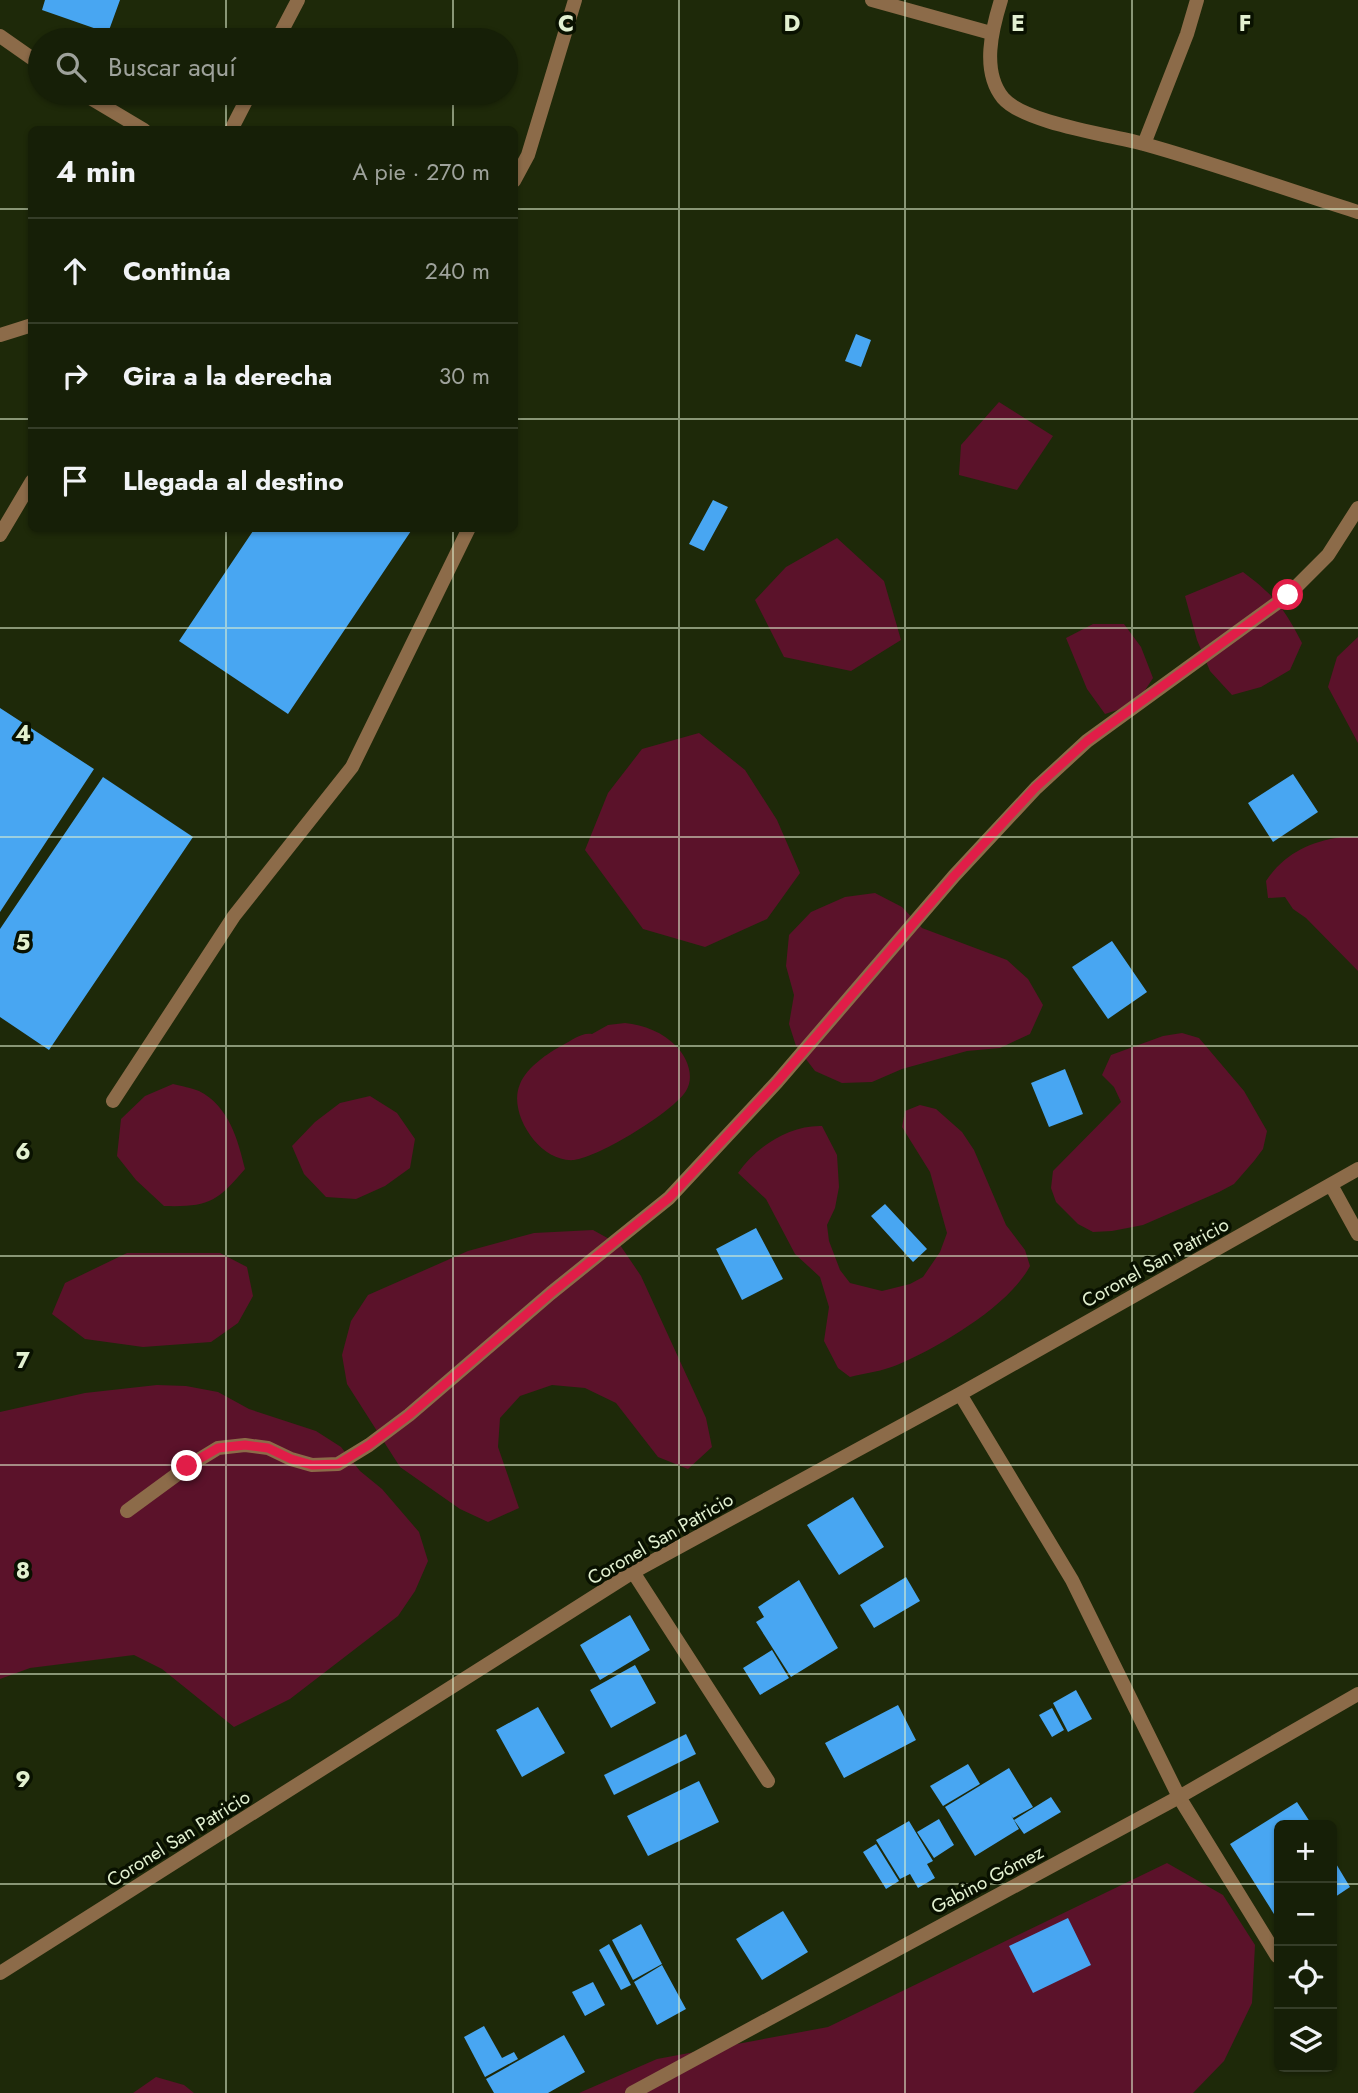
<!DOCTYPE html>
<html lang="es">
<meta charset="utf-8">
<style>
:root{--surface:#161f07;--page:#232c15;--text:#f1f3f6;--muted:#9ea29b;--line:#353d28}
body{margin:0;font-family:Jost,sans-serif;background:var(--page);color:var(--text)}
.controls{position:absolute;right:21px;bottom:21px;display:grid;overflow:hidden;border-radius:10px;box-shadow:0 2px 5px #0004}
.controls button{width:63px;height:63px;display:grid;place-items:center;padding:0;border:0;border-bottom:2px solid var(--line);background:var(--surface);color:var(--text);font:35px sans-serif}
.stop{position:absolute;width:21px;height:21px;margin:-16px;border:5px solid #e11d48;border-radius:50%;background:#fff}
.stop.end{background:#e11d48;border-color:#fff;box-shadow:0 2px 7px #0008}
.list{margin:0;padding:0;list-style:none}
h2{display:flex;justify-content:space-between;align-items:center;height:91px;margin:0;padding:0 28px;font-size:30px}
h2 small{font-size:23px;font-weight:400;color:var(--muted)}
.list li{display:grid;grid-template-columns:46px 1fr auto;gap:21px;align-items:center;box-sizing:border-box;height:105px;padding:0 28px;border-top:2px solid var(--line)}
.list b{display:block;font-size:26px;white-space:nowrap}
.list em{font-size:23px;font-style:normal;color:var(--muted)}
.icon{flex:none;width:38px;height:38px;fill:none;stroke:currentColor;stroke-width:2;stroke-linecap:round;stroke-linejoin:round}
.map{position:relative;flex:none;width:1358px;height:2093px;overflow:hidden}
.search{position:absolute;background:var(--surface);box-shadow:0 2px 5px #0004;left:28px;top:28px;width:490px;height:77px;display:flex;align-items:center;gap:18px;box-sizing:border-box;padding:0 24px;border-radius:38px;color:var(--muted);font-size:26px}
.panel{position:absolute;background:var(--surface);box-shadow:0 2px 5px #0004;left:28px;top:126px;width:490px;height:406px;border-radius:10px}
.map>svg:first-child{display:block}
</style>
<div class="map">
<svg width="1358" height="2093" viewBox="0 0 1358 2093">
<rect width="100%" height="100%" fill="#1e2909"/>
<!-- green -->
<path fill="#5b122a" d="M 999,402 L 1053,436 L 1017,490 L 959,475 L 961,445 Z
M 837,538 L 884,581 L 901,640 L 851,671 L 784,657 L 755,600 L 786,567 Z
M 1243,572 C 1274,595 1284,608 1302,643 L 1290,670 L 1261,687 L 1232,695 L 1210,671 L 1197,640 L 1185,596 Z
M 1093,624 L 1124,624 L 1141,647 L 1153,678 L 1136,704 L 1105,714 L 1087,689 L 1066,638 Z
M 1358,637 L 1358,743 L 1328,687 L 1337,657 Z
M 699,733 L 745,770 L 777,820 L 800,873 L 767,919 L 705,947 L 643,929 L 585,850 L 608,793 L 642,749 Z
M 1341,837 L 1358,837 L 1358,971 L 1306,918 L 1293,909 L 1285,897 L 1268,898 L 1266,881 C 1284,854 1309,842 1341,837 Z
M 875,893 L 902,907 L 922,928 L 1007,960 L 1028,979 L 1043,1005 L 1030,1034 L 1000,1048 L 967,1051 L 902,1069 L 872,1082 L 842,1083 L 815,1071 L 796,1046 L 789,1024 L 794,995 L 786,966 L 789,935 L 811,912 L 845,897 Z
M 625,1023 C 644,1025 663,1032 677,1047 C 687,1058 695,1076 686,1091 C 673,1112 599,1157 574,1160 C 540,1163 507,1113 520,1084 C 527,1067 548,1053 563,1045 C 572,1040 582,1032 592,1034 L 608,1025 Z
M 1182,1033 L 1199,1038 L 1244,1091 L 1267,1131 L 1263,1149 L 1254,1161 L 1234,1184 L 1219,1192 L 1143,1225 L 1112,1231 L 1093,1232 L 1078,1224 L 1056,1202 L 1051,1188 L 1053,1171 L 1121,1102 L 1114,1087 L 1102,1075 L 1111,1055 L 1163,1036 Z
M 173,1084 C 181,1086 192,1088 199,1091 C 229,1106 238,1140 245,1169 C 216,1203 208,1207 164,1206 L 136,1180 L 117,1156 L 121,1119 L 145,1096 Z
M 370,1096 L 397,1113 L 415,1139 L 410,1168 L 385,1186 L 356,1199 L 326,1197 L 304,1174 L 292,1146 L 315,1122 L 340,1103 Z
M 920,1105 L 936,1109 L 962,1132 L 974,1150 L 1006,1225 L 1025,1250 L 1030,1266 C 1009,1306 939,1347 897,1365 C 883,1371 866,1373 850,1377 L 838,1368 L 824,1341 L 829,1307 L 820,1277 L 795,1254 L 766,1199 L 738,1173 C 756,1147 789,1125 822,1126 L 837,1155 L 839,1187 L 835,1208 L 827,1225 L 829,1241 L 840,1270 L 850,1283 L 882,1291 L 910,1284 L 923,1277 L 940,1252 L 947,1233 L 930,1172 L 902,1127 L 905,1111 Z
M 593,1230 L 620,1245 L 641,1276 L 706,1418 L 712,1447 L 688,1469 L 658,1457 L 616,1403 L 585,1388 L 552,1385 L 520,1396 L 500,1418 L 498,1447 L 519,1508 L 488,1522 L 460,1509 L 400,1467 L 347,1384 L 342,1355 L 351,1321 L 368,1295 L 468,1251 L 534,1233 Z
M 127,1253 L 220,1253 L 247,1267 L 253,1296 L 238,1323 L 211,1342 L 143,1347 L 85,1339 L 52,1314 L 65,1283 Z
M 157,1385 L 186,1386 L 218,1392 L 249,1409 L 316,1431 L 341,1447 L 360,1471 L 382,1489 L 419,1532 L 428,1561 L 415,1591 L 398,1616 L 290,1699 L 234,1727 L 162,1669 L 134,1655 L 30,1668 L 0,1679 L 0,1412 L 85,1393 Z
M 1167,1863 L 1223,1895 L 1255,1945 L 1252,2003 L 1224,2061 L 1193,2093 L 579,2093 L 657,2059 L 828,2027 Z
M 156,2077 L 184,2085 L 194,2093 L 133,2093 Z"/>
<!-- building -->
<path fill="#48a6f2" d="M 45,0 L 120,0 L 108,33 L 42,10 Z
M 856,334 L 871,340 L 861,367 L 845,361 Z
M 713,500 L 728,507 L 704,551 L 689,544 Z
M 255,528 L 413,528 L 288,714 L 179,641 Z
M 0,708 L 94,769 L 0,912 Z
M 1293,774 L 1318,812 L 1273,842 L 1248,803 Z
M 103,777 L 193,837 L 49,1050 L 0,1017 L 0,929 Z
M 1112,941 L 1147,992 L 1108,1019 L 1072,967 Z
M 1065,1069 L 1083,1114 L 1049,1127 L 1031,1083 Z
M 885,1204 L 927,1249 L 913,1262 L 871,1216 Z
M 756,1228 L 783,1279 L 742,1300 L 716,1249 Z
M 853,1497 L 884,1547 L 839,1575 L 807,1525 Z
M 906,1577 L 920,1601 L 874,1628 L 860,1605 Z
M 799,1580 L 838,1648 L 791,1677 L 756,1622 L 764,1617 L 758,1607 Z
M 630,1615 L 650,1650 L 600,1680 L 580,1645 Z
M 772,1650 L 789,1678 L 760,1695 L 743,1668 Z
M 635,1665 L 656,1703 L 611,1728 L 590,1690 Z
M 1076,1690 L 1092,1719 L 1068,1732 L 1053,1703 Z
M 898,1705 L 916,1740 L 844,1778 L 825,1743 Z
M 538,1707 L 565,1753 L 522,1777 L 496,1730 Z
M 1052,1708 L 1064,1730 L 1052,1737 L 1039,1715 Z
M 686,1734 L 696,1754 L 614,1795 L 604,1775 Z
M 968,1764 L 980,1784 L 943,1806 L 930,1786 Z
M 1009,1768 L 1033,1807 L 1013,1818 L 1011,1815 L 1019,1829 L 975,1856 L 945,1807 Z
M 699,1781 L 719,1822 L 648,1856 L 627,1816 Z
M 1051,1797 L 1061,1812 L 1024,1834 L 1014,1820 Z
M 1297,1802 L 1312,1825 L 1279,1825 L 1279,1922 L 1230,1844 Z
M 939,1819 L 954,1845 L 934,1858 L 917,1832 Z
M 909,1821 L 933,1861 L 927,1864 L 935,1878 L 918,1888 L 910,1874 L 900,1879 L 876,1840 Z
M 876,1844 L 899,1881 L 886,1889 L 863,1852 Z
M 1332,1857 L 1350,1887 L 1332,1899 Z
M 783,1911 L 808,1952 L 762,1980 L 736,1939 Z
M 1068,1918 L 1091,1965 L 1033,1993 L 1009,1946 Z
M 641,1924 L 662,1964 L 633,1980 L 612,1940 Z
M 609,1944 L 631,1985 L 621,1990 L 599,1950 Z
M 662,1965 L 686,2009 L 657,2025 L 634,1982 Z
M 593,1982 L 605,2005 L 585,2016 L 572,1992 Z
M 484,2026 L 502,2058 L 514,2052 L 518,2059 L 485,2077 L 464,2037 Z
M 564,2035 L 585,2072 L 548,2093 L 494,2093 L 486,2079 Z"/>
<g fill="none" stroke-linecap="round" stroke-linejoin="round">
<!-- service -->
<path stroke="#8c6b49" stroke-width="14" d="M 872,0 L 991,33
M 1001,0 C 992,29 981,71 1003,98 C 1024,123 1111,135 1144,144 C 1216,164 1287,190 1358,212
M 0,36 L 40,64
M 277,40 L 298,0
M 82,93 L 144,130
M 231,130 L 250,93
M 1144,144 L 1187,34 L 1197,0
M 514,181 L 528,155 L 575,0
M 0,335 L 32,325
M 0,535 L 32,481
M 113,1101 L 234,916 L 352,767 L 469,528
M 127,1511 L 187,1467 L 218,1448 L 245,1445 L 268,1448 L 291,1459 L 312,1465 L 338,1464 L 369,1445 L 409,1415 L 551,1293 L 669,1198 L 777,1082 L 954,876 L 1036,788 L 1087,741 L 1288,595 L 1328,555 L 1358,508
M 1179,1797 L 1277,1956"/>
<!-- minor -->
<path stroke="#8c6b49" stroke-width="14" d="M 1331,1185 L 1358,1234
M 960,1394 L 1072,1580 L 1179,1797
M 633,1572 L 768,1781
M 0,1973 L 633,1572 L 960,1394 L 1358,1169
M 632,2093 L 1179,1797 L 1358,1694"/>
</g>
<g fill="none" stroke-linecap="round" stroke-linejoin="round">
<!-- route -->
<path stroke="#e11d48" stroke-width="9" d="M 187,1466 L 218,1448 L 245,1445 L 268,1448 L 291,1459 L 312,1465 L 338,1464 L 369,1445 L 409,1415 L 551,1293 L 669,1198 L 777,1082 L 954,876 L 1035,788 L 1087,741 L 1288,595"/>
</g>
<!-- grid -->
<path fill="none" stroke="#e2f0d0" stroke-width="2" stroke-opacity="0.55" d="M 226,0 L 226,40M 453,0 L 453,40M 679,0 L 679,2093M 905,0 L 905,2093M 1132,0 L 1132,2093M 226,93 L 226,130M 453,93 L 453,130M 0,209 L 32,209M 514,209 L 1358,209M 0,419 L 32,419M 514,419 L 1358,419M 226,528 L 226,2093M 453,528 L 453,2093M 0,628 L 1358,628M 0,837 L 1358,837M 0,1046 L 1358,1046M 0,1256 L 1358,1256M 0,1465 L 1358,1465M 0,1674 L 1358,1674M 0,1884 L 1279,1884M 1332,1884 L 1358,1884"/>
<g text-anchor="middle" stroke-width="7" stroke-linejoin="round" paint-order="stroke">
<!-- street labels -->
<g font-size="19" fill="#e2f0d0" stroke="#091100">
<text transform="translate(1155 1262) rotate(-29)" y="7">Coronel San Patricio</text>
<text transform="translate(660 1538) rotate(-30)" y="7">Coronel San Patricio</text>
<text transform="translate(178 1838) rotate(-32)" y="7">Coronel San Patricio</text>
<text transform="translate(987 1879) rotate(-28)" y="7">Gabino Gómez</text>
</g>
</g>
<g font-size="23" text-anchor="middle" font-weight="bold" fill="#e2f0d0" stroke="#091100" stroke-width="7" stroke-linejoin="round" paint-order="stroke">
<text x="566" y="31">C</text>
<text x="792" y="31">D</text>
<text x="1018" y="31">E</text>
<text x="1245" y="31">F</text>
<text x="23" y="741">4</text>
<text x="23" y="950">5</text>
<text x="23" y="1159">6</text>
<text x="23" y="1368">7</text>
<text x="23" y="1578">8</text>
<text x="23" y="1787">9</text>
</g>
</svg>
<div class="controls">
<button>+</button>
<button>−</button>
<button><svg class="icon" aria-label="locate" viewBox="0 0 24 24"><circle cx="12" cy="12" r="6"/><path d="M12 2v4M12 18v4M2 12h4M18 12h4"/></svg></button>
<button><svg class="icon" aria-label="layers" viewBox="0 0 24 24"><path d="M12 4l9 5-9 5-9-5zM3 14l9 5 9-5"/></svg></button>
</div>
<div class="stop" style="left:1288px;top:595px"></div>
<div class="stop end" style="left:187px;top:1466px"></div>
<div class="search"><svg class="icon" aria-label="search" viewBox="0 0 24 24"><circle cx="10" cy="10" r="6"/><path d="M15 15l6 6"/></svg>Buscar aquí</div>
<section class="panel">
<h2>4 min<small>A pie · 270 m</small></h2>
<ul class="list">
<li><svg class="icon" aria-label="ahead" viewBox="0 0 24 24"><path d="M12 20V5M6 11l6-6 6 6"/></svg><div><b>Continúa</b></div><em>240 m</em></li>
<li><svg class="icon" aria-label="right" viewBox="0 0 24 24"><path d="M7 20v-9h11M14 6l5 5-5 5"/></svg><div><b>Gira a la derecha</b></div><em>30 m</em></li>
<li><svg class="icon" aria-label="arrive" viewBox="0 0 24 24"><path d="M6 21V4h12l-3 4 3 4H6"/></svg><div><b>Llegada al destino</b></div></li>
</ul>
</section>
</div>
